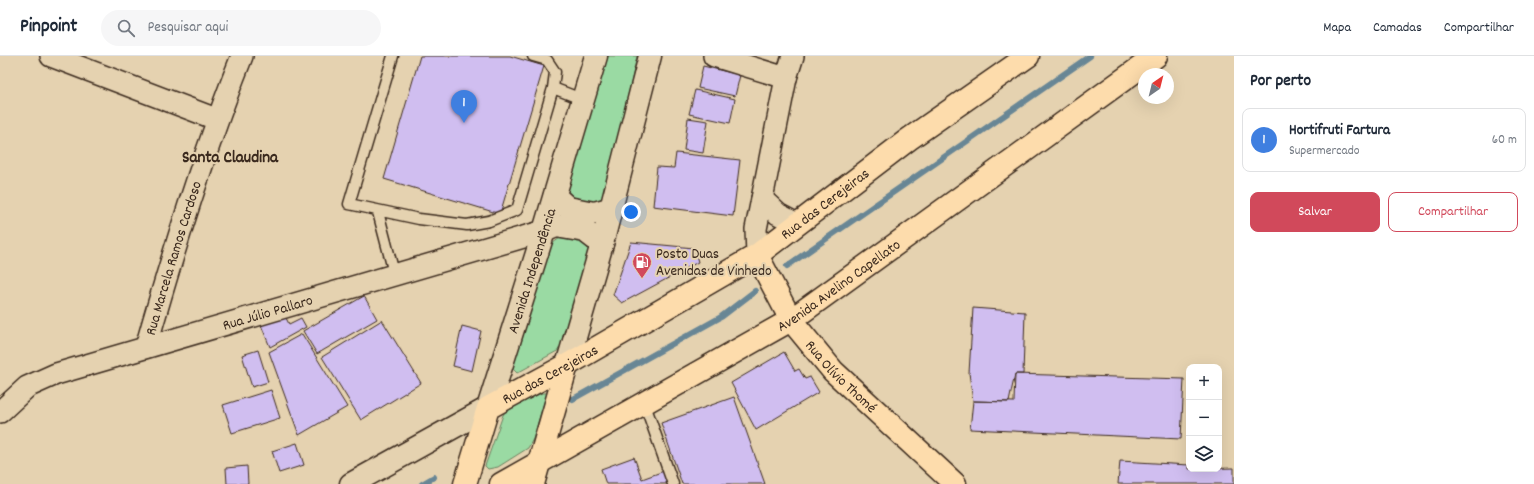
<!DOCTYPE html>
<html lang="pt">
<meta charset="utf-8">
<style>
:root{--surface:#fff;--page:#f6f6f7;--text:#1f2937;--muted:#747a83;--line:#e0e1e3;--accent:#d1495b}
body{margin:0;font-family:Dekko,sans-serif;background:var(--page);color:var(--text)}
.controls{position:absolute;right:12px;bottom:12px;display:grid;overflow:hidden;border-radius:8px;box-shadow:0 4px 16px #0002}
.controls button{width:36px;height:36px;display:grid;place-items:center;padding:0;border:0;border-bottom:1px solid var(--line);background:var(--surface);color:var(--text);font:20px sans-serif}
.compass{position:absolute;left:1138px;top:12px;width:36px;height:36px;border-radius:50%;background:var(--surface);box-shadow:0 4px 16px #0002;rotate:35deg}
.you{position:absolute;left:631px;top:156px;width:14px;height:14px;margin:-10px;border:3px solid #fff;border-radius:50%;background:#1a73e8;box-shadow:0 0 0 6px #1a73e833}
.badge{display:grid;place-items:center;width:26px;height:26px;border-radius:50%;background:var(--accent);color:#fff;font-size:13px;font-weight:700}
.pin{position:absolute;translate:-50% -33px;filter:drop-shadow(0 1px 2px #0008)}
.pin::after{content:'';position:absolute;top:21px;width:14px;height:12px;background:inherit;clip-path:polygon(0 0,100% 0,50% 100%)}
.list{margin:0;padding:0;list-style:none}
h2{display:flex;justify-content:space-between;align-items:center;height:52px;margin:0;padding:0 16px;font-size:17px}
h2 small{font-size:13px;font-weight:400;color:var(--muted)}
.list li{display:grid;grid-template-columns:26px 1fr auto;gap:12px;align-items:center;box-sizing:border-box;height:64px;margin:0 8px 8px;padding:0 8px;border:1px solid var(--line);border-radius:8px}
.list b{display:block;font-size:15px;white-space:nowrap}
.list p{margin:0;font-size:13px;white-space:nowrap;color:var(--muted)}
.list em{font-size:13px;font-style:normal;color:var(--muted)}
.actions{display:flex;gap:8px;padding:12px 16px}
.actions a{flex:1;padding:9px 0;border:1px solid var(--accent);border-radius:8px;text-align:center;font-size:14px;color:var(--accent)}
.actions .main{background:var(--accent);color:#fff}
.icon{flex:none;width:22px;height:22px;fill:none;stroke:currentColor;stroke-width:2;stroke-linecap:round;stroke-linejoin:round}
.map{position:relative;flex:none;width:1234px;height:428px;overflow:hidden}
header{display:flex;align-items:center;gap:24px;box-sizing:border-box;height:56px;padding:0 20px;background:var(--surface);border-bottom:1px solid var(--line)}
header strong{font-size:19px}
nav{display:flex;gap:22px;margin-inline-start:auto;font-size:14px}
.search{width:280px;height:36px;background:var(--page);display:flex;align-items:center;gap:10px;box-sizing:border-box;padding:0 14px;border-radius:22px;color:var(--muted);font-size:15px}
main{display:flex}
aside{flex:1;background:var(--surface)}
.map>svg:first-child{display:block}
</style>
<header>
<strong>Pinpoint</strong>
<div class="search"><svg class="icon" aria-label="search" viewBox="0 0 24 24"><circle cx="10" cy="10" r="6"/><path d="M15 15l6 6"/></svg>Pesquisar aqui</div>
<nav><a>Mapa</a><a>Camadas</a><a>Compartilhar</a></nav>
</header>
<main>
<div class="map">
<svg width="1234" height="428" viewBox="0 0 1234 428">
<rect width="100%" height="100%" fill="#e5d2b0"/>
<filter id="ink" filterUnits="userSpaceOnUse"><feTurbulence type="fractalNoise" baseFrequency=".025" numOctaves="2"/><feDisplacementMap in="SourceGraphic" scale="8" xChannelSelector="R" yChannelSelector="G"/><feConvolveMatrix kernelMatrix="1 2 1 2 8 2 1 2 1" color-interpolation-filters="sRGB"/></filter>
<g filter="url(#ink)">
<!-- green -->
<path fill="#9adaa3" stroke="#6a8260" d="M 608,0 L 637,0 L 604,145 L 578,150 L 565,134 Z
M 575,178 L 593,193 L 567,279 L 559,294 L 517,317 L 512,312 L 549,190 L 560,182 Z
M 542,337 L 547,337 L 533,383 L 528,392 L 498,411 L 488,413 L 485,410 L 503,359 L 507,353 Z"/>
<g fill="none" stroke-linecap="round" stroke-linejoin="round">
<!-- stream -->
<path stroke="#678695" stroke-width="6" d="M 787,210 L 1090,0
M 573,343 L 721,261 L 755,235
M 422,428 L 434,421"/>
</g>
<!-- building -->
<path fill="#d0bef0" stroke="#3b2a1e" d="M 420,0 L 510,0 L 544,10 L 500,158 L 384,123 Z
M 703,10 L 740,19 L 735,40 L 698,32 Z
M 695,34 L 735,43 L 730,67 L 689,58 Z
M 688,62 L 708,65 L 703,97 L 684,94 Z
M 676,97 L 740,104 L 733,160 L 653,150 L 657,111 L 674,112 Z
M 631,186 L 694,192 L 698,206 L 622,247 L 613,239 Z
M 364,240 L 377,263 L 317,298 L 303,275 Z
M 973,252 L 1025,256 L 1023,318 L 1015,318 L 1009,346 L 973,345 L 969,317 Z
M 286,262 L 289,268 L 301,262 L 306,271 L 270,291 L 261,269 Z
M 382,264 L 421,327 L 361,364 L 322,301 Z
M 462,270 L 481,275 L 472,315 L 453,310 Z
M 302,278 L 347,351 L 299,379 L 269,296 Z
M 258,294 L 268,326 L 252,331 L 242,299 Z
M 784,296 L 795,315 L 799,313 L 805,323 L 810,321 L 819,336 L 756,374 L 731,327 Z
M 1015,318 L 1184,323 L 1181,383 L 970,373 L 973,345 L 1014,346 Z
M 271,334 L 280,362 L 232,377 L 223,349 Z
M 734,341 L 765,428 L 682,428 L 661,367 Z
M 297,387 L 304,409 L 279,417 L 272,395 Z
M 634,401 L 642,423 L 664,415 L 669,428 L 606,428 L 601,413 Z
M 1120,405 L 1189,409 L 1189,413 L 1234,412 L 1234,428 L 1118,428 Z
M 247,410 L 248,428 L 227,428 L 226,412 Z"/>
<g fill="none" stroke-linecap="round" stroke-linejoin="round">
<defs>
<path id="service" d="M 393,0 L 349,148 L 419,163 L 467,169 L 489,165 L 517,154 L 553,32 L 555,16 L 547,4 L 533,0
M 553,32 L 584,44
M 378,156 L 394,217
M 644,346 L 673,428"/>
<g id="minor">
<path d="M 51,0 L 216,63"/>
<path d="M 714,0 L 786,22"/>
<path d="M 762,143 L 778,158 L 797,168"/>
<path d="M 757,199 L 756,173 L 786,22 L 793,0"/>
<path id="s1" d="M 146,291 C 174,193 204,95 242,0"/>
<path id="s2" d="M 0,356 L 27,331 L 56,318 L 544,175"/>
</g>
<path id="tertiary" d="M 351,428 L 488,352"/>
<g id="secondary">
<path d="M 555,140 L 568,152 L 594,157 L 612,152"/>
<path d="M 544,175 L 556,170 L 585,175 L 602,188"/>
<path d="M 567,309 L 602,188 L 650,0"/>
<path id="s3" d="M 488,352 L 544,175 L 596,0"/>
</g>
<g id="primary">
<path id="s4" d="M 757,199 L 791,264 L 833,315 L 955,428"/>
<path id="s5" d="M 465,428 L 488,352 L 567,309 L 757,199 L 909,83 L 1028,0"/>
<path id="s6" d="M 501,428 L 791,264 L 1156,0"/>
<path d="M 533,428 L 567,309"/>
</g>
</defs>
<!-- service casing -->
<use href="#service" stroke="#3b2a1e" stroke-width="13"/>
<!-- minor casing -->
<use href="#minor" stroke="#3b2a1e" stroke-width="24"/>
<!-- tertiary casing -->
<use href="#tertiary" stroke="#3b2a1e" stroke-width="25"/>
<!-- secondary casing -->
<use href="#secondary" stroke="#3b2a1e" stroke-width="25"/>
<!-- primary casing -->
<use href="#primary" stroke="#3b2a1e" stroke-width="25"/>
<!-- service -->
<use href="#service" stroke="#e5d2b0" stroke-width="10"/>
<!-- minor -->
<use href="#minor" stroke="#e5d2b0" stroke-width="21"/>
<!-- tertiary -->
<use href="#tertiary" stroke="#e5d2b0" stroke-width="22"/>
<!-- secondary -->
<use href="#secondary" stroke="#e5d2b0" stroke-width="22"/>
<!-- primary -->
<use href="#primary" stroke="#fddcac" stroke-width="22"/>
</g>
</g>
<!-- icons -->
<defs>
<symbol id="fuel-pin" viewBox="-11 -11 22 30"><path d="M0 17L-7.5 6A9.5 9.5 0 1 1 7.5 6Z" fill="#d1495b" stroke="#e5d2b0"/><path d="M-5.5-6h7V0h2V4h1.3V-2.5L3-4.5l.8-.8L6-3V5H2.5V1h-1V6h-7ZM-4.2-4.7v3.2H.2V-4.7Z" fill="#fff"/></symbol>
</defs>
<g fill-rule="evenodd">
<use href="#fuel-pin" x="631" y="195" width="22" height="30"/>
</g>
<g text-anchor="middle" stroke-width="4" stroke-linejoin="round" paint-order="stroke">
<!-- street labels -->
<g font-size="15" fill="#3b2a1e" stroke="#e5d2b0">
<text dy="5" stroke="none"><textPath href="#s5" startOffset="474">Rua das Cerejeiras</textPath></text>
<text dy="5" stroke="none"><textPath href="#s1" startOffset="93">Rua Marcela Ramos Cardoso</textPath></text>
<text dy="5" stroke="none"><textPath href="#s3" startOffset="144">Avenida Independência</textPath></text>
<text dy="5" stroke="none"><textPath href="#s6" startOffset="392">Avenida Avelino Capellato</textPath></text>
<text dy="5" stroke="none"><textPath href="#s2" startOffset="289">Rua Júlio Pallaro</textPath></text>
<text dy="5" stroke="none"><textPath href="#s5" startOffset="150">Rua das Cerejeiras</textPath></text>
<text dy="5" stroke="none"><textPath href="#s4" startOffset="149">Rua Olívio Thomé</textPath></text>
</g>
<!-- poi labels -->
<g font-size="15" fill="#3b2a1e" stroke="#e5d2b0" text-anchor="start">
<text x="656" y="202">Posto Duas<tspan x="656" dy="17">Avenidas de Vinhedo</tspan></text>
</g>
<!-- quarter labels -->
<g font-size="17" font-weight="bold" fill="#3b2a1e" stroke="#e5d2b0">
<text x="230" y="106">Santa Claudina</text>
</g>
</g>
</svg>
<div class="controls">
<button>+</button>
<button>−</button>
<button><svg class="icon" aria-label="layers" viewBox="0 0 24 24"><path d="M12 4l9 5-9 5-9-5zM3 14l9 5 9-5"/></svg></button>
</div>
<svg class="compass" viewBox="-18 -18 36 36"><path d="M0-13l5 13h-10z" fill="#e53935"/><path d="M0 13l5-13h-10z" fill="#747a83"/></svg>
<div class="you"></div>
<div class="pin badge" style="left:464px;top:67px;background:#3f7fe0">1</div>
</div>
<aside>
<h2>Por perto<small></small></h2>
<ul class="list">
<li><span class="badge" style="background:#3f7fe0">1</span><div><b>Hortifruti Fartura</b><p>Supermercado</p></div><em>60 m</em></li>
</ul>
<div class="actions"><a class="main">Salvar</a><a>Compartilhar</a></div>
</aside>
</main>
